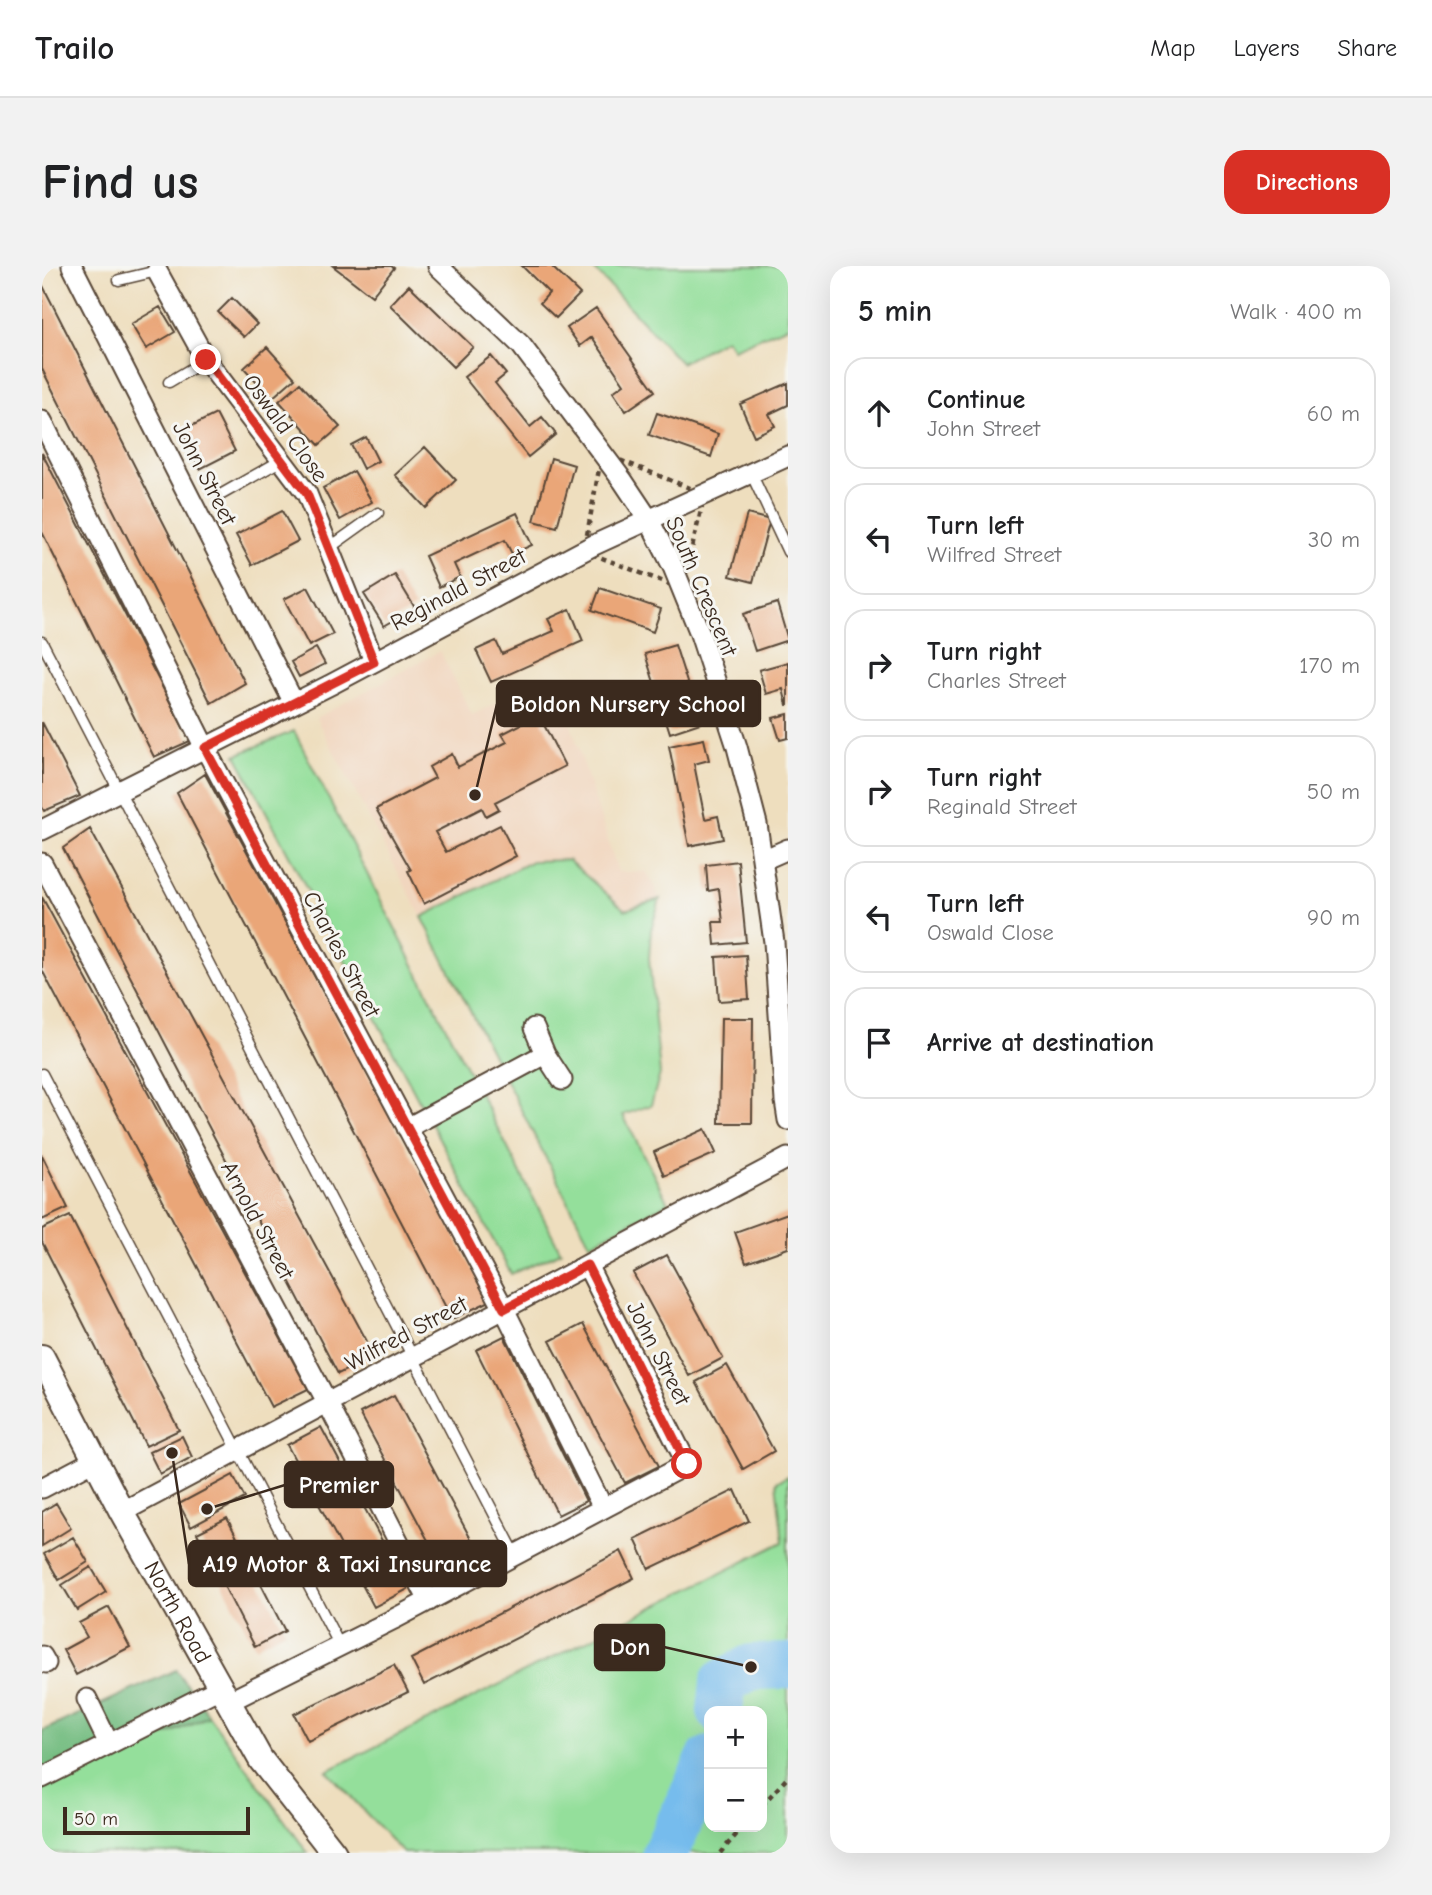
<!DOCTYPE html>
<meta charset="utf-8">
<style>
:root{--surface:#fff;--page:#f2f2f2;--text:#202124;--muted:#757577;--line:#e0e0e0;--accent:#d93025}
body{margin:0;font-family:"Comic Neue",sans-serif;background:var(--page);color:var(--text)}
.controls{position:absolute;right:21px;bottom:21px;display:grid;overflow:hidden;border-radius:14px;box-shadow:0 7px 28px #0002}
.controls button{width:63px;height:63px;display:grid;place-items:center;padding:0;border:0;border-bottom:2px solid var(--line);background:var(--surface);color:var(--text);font:35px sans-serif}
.scale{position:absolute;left:21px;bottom:18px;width:187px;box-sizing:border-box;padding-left:7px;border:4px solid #3b2a1e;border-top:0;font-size:19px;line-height:24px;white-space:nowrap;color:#3b2a1e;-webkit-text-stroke:5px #f6f6f2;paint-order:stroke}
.stop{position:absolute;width:21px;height:21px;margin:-16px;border:5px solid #d93025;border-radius:50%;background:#fff}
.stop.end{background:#d93025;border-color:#fff;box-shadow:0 2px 7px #0008}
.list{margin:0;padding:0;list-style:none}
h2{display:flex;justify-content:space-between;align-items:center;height:91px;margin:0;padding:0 28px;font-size:30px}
h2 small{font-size:23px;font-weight:400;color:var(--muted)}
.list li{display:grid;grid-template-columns:46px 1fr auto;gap:21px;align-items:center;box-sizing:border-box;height:112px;margin:0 14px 14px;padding:0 14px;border:2px solid var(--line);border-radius:21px}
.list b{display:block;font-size:26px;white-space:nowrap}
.list p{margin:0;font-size:23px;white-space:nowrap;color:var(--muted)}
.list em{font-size:23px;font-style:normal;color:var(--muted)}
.icon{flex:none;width:38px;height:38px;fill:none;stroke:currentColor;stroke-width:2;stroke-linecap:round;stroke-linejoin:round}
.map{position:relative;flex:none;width:746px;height:1587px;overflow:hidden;border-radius:21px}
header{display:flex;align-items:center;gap:42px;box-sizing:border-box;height:98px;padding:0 35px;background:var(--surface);border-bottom:2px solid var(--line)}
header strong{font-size:33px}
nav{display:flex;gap:38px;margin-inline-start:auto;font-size:24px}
.intro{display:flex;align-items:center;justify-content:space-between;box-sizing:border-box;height:168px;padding:0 42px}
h1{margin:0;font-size:49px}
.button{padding:18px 32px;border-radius:21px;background:var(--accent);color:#fff;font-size:24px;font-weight:700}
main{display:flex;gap:42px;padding:0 42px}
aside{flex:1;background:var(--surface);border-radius:21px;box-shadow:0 7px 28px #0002}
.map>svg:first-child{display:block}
</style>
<header>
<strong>Trailo</strong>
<nav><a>Map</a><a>Layers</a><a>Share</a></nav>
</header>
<div class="intro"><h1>Find us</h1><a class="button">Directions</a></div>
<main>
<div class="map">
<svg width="746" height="1587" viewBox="0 0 746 1587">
<rect width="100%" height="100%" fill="#f6f6f2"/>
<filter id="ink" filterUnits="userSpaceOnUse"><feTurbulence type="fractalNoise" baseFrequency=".0143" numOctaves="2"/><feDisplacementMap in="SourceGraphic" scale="14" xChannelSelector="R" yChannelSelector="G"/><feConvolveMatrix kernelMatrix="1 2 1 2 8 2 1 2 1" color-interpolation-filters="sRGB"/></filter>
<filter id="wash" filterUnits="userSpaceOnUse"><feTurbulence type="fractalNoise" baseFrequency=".00686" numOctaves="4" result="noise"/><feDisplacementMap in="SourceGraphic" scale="28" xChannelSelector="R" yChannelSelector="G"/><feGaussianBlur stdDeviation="1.57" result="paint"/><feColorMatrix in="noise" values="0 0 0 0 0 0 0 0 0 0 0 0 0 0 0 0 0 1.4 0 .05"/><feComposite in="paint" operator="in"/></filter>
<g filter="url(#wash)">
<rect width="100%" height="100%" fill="#eedebe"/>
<!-- built -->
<path fill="#f1d5bd" d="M 398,385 L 430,449 L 513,409 L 576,606 L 605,606 L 618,633 L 609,664 L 607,692 L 437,759 L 274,452 Z"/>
<!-- green -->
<path fill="#94df9b" stroke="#68845c" stroke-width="2" fill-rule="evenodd" d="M 549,0 L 746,0 L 746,60 L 691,83 L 684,73 L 639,97 Z
M 252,465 L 519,986 L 469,1008 L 194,489 Z
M 526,594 L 583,644 L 618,633 L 609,664 L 607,692 L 618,808 L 609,839 L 581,849 L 626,937 L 548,978 L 380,651 L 490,595 Z
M 746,1210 L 746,1587 L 361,1587 L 285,1505 L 741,1276 L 734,1216 ZM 667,1445 L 720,1445 L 720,1561 L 667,1561 Z
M 167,1450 L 266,1587 L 0,1587 L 0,1523 Z"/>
<!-- forest -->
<path fill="#77be83" stroke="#597450" stroke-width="2" d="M 134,1404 L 167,1450 L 0,1523 L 0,1465 Z"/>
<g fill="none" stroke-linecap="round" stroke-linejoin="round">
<!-- river -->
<path stroke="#76bced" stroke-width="46" d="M 678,1445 L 681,1416 L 709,1401 L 746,1400
M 623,1587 L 667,1493"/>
</g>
<g id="blocks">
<!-- building -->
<path fill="#eaa678" d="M 291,0 L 349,0 L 352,2 L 330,30 Z
M 480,0 L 509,0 L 538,28 L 514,52 L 498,37 L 507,27 Z
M 0,18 L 203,417 L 169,437 L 0,103 Z
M 367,19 L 431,81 L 411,101 L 348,39 Z
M 190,32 L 215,58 L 202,71 L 176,46 Z
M 118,41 L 133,66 L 104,83 L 89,58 Z
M 554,42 L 613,125 L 584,145 L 571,126 L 582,118 L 550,71 L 538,80 L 525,62 Z
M 225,81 L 253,112 L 230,132 L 202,102 Z
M 449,90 L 464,108 L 453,117 L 488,161 L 500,151 L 514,168 L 486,191 L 422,111 Z
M 258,117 L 298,161 L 277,179 L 237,135 Z
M 746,117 L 746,139 L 727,148 L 733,160 L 712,170 L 698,138 Z
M 615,147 L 676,168 L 669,191 L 607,169 Z
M 174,148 L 193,185 L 158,203 L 139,165 Z
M 324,171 L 336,195 L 321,203 L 309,179 Z
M 383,181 L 414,214 L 384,242 L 353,209 Z
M 0,187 L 148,475 L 112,491 L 0,266 Z
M 509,192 L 532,199 L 515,261 L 492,255 Z
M 312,205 L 330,236 L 298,254 L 281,222 Z
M 240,245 L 256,275 L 210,299 L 194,269 Z
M 475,247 L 490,279 L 470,288 L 463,274 L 412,298 L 418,311 L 397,321 L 383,290 Z
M 705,248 L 728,254 L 711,316 L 688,310 Z
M 353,309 L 373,342 L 342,360 L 322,328 Z
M 266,321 L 291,368 L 267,380 L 242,333 Z
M 558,322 L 619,343 L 611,366 L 550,344 Z
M 735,337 L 746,374 L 713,385 L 701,348 Z
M 528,343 L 541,375 L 449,416 L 434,384 L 454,375 L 460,388 L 512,365 L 506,353 Z
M 633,379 L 658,457 L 628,467 L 603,388 Z
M 274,382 L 283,398 L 257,411 L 249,396 Z
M 746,396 L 746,439 L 745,439 L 741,423 L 724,428 L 717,404 Z
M 746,448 L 746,472 L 738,474 L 731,452 Z
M 497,449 L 523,500 L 453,536 L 457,543 L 444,550 L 440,542 L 393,566 L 404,586 L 458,559 L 474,590 L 382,638 L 366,605 L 369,604 L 334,543 L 393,512 L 387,501 L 410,488 L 416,501 L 465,476 L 460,468 Z
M 0,456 L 38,530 L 2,545 L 0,541 Z
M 662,473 L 667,494 L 652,498 L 663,553 L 676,550 L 681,573 L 647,580 L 627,480 Z
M 163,508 L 448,1035 L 410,1053 L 135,527 Z
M 48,563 L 333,1090 L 296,1108 L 21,582 Z
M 696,595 L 704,676 L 673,679 L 671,656 L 681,656 L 677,623 L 666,625 L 664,599 Z
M 0,631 L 266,1123 L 229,1141 L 0,704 Z
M 704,689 L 707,733 L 677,735 L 674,691 Z
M 679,752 L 711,752 L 710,857 L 677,857 Z
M 663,863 L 674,887 L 622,910 L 612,886 Z
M 0,889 L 26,942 L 0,954 Z
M 746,947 L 746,982 L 704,997 L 693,966 Z
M 28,950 L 137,1164 L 104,1180 L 0,976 L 0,963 Z
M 625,989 L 681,1092 L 647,1110 L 591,1007 Z
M 541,1058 L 617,1200 L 583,1217 L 508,1075 Z
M 462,1070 L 544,1235 L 516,1249 L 434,1084 Z
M 685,1099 L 732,1185 L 701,1203 L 654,1116 Z
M 352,1129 L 439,1292 L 405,1310 L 318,1147 Z
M 279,1161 L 366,1323 L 332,1341 L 245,1179 Z
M 140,1170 L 150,1191 L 118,1208 L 107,1186 Z
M 191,1209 L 203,1232 L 149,1261 L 137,1238 Z
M 693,1224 L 707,1255 L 607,1303 L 593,1273 Z
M 14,1237 L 29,1262 L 0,1280 L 0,1246 Z
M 185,1252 L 243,1365 L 213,1381 L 155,1267 Z
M 31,1271 L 46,1296 L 17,1314 L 2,1288 Z
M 579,1285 L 592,1312 L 382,1419 L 369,1393 Z
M 49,1301 L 64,1326 L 35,1344 L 20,1319 Z
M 67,1341 L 88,1381 L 34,1409 L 21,1384 L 45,1371 L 37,1357 Z
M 352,1399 L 366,1426 L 266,1475 L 252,1448 Z"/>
</g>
</g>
<g filter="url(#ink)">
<use href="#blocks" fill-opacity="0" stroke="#564536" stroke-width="2"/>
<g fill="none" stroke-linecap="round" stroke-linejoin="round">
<defs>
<path id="service" d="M 77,14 L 115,5
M 127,116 L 164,94
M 709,207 L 746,286
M 180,228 L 240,194
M 287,282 L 336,247
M 0,376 L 473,1288
M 0,808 L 298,1380"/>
<path id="minor" d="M 30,0 L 252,437
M 396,0 L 479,79 L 581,215 L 607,254 L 631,301 L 657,365 L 695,481 L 715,558 L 732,676 L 743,835 L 746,854
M 115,5 L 164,94 L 265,228 L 332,395
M 0,155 L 163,482 L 462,1043 L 561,1242
M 0,564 L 290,418 L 552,279 L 746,190
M 721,594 L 746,583
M 0,597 L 285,1136 L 387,1335
M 492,762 L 503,788
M 365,862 L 503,788 L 520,814
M 0,1222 L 53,1194
M 80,1246 L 746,892
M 0,1390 L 4,1397
M 45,1433 L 67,1478
M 186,1436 L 352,1353 L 645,1198 L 545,999
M 0,1512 L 178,1422"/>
<g id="tertiary">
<path id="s1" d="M 0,1091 L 80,1246 L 219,1494 L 292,1587"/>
</g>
</defs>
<!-- service casing -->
<use href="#service" stroke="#564536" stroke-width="13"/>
<!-- minor casing -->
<use href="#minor" stroke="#564536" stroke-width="23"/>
<!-- tertiary casing -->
<use href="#tertiary" stroke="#564536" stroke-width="28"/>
<!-- path -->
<path stroke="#564536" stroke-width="4.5" stroke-dasharray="5 5" stroke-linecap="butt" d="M 560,187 L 663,228 L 640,323 L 542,285 Z
M 720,1539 L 746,1511
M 678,1587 L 701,1561"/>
<!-- service -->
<use href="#service" stroke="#fff" stroke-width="10"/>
<!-- minor -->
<use href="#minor" stroke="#fff" stroke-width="19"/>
<!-- tertiary -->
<use href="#tertiary" stroke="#fff" stroke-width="24"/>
</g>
</g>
<g fill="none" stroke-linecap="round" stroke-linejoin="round" filter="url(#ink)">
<!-- route -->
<path stroke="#d93025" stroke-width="9" d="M 164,94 L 265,228 L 332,396 L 163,482 L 462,1043 L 545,999 L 645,1198"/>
</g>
<g text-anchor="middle" stroke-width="6" stroke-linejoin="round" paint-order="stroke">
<!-- street labels -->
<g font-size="23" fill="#3b2a1e" stroke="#f6f6f2">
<text transform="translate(244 162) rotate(54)" y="8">Oswald Close</text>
<text transform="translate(163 207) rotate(63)" y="8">John Street</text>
<text transform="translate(660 320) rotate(67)" y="8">South Crescent</text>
<text transform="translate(416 323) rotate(-28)" y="8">Reginald Street</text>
<text transform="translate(300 688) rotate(62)" y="8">Charles Street</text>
<text transform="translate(216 954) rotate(62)" y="8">Arnold Street</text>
<text transform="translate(364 1067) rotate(-28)" y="8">Wilfred Street</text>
<text transform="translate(617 1087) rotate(63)" y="8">John Street</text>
<text dy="8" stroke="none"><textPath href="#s1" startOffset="289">North Road</textPath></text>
</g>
</g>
<!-- callouts -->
<path fill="none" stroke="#3b2a1e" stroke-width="2.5" d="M433 529L455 438M165 1243L243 1219M130 1187L147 1298M709 1401L622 1381"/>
<g fill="#3b2a1e" stroke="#f6f6f2" stroke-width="2.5">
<circle cx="433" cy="529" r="7"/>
<circle cx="165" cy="1243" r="7"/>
<circle cx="130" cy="1187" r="7"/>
<circle cx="709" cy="1401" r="7"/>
</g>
<g fill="#3b2a1e" stroke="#3b2a1e" stroke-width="2.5">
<rect x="455" y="415" width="263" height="45" rx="7"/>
<rect x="243" y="1196" width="108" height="45" rx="7"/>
<rect x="147" y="1275" width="317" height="45" rx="7"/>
<rect x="553" y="1359" width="69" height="45" rx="7"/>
</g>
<g font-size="24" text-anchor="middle" font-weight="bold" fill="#fff">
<text x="586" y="446">Boldon Nursery School</text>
<text x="297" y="1227">Premier</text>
<text x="305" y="1306">A19 Motor &amp; Taxi Insurance</text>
<text x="588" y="1389">Don</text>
</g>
</svg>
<div class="controls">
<button>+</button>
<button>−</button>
</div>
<div class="scale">50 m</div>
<div class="stop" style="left:645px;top:1198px"></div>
<div class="stop end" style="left:164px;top:94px"></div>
</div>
<aside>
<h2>5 min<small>Walk · 400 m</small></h2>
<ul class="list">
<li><svg class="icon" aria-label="ahead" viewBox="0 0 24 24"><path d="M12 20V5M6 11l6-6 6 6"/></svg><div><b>Continue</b><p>John Street</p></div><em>60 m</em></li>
<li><svg class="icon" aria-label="left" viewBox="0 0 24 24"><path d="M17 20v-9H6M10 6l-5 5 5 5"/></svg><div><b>Turn left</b><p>Wilfred Street</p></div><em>30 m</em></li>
<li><svg class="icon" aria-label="right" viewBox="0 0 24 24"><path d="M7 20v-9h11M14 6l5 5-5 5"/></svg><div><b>Turn right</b><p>Charles Street</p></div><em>170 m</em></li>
<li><svg class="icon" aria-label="right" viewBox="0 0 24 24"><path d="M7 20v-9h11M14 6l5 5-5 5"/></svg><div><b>Turn right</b><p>Reginald Street</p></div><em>50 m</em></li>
<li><svg class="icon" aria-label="left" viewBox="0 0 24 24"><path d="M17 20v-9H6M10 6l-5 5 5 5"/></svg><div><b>Turn left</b><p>Oswald Close</p></div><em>90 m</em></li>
<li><svg class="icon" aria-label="arrive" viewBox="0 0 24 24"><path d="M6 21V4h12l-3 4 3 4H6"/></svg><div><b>Arrive at destination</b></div></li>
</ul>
</aside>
</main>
